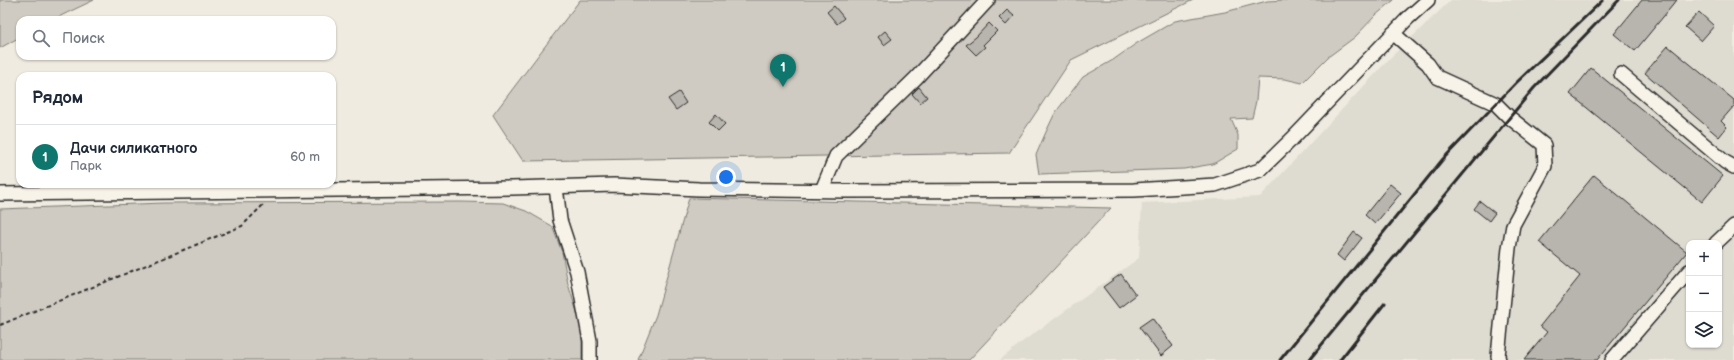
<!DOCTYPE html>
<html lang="ru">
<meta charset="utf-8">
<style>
:root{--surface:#fff;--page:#f6f6f7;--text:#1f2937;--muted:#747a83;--line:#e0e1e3;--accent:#0f766e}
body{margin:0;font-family:"Balsamiq Sans",sans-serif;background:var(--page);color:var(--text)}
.controls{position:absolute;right:12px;bottom:12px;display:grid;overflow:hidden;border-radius:8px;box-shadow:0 1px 3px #0004}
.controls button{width:36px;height:36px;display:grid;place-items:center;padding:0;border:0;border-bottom:1px solid var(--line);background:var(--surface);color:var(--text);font:20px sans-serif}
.you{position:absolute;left:726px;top:177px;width:14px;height:14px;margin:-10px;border:3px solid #fff;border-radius:50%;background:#1a73e8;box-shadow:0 0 0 6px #1a73e833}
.badge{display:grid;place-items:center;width:26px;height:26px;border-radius:50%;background:var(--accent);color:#fff;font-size:13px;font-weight:700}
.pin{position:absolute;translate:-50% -33px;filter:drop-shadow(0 1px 2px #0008)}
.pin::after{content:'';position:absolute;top:21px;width:14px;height:12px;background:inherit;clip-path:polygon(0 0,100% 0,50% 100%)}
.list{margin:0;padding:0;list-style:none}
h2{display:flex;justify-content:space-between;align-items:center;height:52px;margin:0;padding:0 16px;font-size:17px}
h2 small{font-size:13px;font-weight:400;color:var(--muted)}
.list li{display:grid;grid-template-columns:26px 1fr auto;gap:12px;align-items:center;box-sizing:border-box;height:64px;padding:0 16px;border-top:1px solid var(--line)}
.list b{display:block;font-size:15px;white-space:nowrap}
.list p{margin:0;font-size:13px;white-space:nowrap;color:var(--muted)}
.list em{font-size:13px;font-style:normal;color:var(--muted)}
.icon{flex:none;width:22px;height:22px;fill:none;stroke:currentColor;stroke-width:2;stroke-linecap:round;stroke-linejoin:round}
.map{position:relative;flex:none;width:1734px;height:360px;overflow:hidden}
.search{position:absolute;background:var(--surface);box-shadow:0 1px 3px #0004;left:16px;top:16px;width:320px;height:44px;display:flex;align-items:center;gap:10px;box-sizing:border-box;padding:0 14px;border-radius:12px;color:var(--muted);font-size:15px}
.panel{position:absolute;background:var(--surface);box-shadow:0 1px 3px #0004;left:16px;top:72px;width:320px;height:116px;border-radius:12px}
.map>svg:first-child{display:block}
</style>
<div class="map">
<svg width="1734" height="360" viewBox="0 0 1734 360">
<rect width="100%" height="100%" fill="#efebe0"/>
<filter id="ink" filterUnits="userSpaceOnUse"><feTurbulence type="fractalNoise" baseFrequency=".025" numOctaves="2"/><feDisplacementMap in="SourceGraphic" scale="8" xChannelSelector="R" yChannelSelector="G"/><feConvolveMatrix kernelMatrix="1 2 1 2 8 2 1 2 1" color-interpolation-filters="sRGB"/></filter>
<g filter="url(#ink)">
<!-- built -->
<path fill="#dedbd1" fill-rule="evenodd" d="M 1451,0 L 1734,0 L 1734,360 L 1000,360 L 1022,342 L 1139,258 L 1142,203 L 1260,197 L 1392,56 ZM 1689,243 L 1719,243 L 1719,345 L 1689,345 Z"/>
<!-- green -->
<path fill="#cfcbc2" stroke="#7d7b76" d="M 0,0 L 94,0 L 52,20 L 20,20 L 20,37 L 0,48 Z
M 580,0 L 1193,0 L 1071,60 L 1009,153 L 523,161 L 493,115 Z
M 1285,0 L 1394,0 L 1376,15 L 1355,37 L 1328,57 L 1302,83 L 1285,79 L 1258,78 L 1256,101 L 1252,118 L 1231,119 L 1238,135 L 1238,149 L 1213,164 L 1184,169 L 1039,174 L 1036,155 L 1046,132 L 1055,113 L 1083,77 L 1113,60 L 1137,43 L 1175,21 L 1225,12 L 1267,1 Z
M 689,198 L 1111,208 L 969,360 L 638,360 L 656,315 Z
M 461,202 L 503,203 L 526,211 L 552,226 L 562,252 L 568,284 L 582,328 L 582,360 L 0,360 L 0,209 L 164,203 Z"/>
<!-- building -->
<path fill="#b8b5ae" stroke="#2b2b2b" d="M 1642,0 L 1677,0 L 1635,51 L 1614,34 Z
M 834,6 L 844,18 L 837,24 L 827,12 Z
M 1007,10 L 1014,16 L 1006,25 L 999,18 Z
M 1699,12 L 1714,26 L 1701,41 L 1685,27 Z
M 989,23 L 997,31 L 983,45 L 985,47 L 976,55 L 966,45 L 976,37 Z
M 885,31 L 892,39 L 884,45 L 878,37 Z
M 1668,46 L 1734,100 L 1734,106 L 1721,121 L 1727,127 L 1719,137 L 1645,73 Z
M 1591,68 L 1723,176 L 1702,202 L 1570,94 Z
M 919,87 L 927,97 L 920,103 L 912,94 Z
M 679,92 L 686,103 L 676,110 L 668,99 Z
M 716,114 L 725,124 L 718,131 L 709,122 Z
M 1594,175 L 1687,252 L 1597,360 L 1524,360 L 1547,332 L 1540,326 L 1580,276 L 1539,242 Z
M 1390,184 L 1401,193 L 1375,224 L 1365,215 Z
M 1480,201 L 1495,213 L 1489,221 L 1474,209 Z
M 1354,232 L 1362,238 L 1344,261 L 1337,255 Z
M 1121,274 L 1136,295 L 1119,308 L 1103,287 Z
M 1152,318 L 1173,346 L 1161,356 L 1139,327 Z"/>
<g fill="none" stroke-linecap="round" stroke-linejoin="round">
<defs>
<path id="minor" d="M 1393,33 L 1428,64 L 1437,77 L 1496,104 L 1509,117 L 1544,145 L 1545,166 L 1513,225 L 1509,248 L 1498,356 L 1499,360
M 1621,74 L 1725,162 L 1734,167
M 556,187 L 560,220 L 577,272 L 590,341 L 590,360
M 822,190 L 836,156 L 916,78 L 988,0
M 0,194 L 512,188 L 614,185 L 699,189 L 846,191 L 1134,190 L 1215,185 L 1260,170 L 1292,139 L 1408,18 L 1428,0
M 1716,243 L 1734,226
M 1612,360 L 1689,271"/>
</defs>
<!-- minor casing -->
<use href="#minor" stroke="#2b2b2b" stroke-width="16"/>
<!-- path -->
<path stroke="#2b2b2b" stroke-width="2" stroke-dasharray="4 3" stroke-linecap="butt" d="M 0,325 L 242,226 L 264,204"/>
<!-- minor -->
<use href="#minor" stroke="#f7f3e8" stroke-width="13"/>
<!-- rail -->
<path stroke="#2b2b2b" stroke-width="3" d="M 1280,360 L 1443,159 L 1516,83 L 1603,0
M 1309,360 L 1534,88 L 1619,0
M 1340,360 L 1385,303"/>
</g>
</g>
</svg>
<div class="controls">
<button>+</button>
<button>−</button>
<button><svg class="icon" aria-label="layers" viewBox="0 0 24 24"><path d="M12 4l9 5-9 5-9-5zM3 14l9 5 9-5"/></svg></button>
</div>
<div class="you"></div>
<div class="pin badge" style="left:783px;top:87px">1</div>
<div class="search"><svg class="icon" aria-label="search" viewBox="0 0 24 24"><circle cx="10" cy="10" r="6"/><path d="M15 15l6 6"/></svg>Поиск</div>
<section class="panel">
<h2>Рядом<small></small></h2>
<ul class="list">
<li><span class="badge">1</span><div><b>Дачи силикатного</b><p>Парк</p></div><em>60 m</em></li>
</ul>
</section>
</div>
